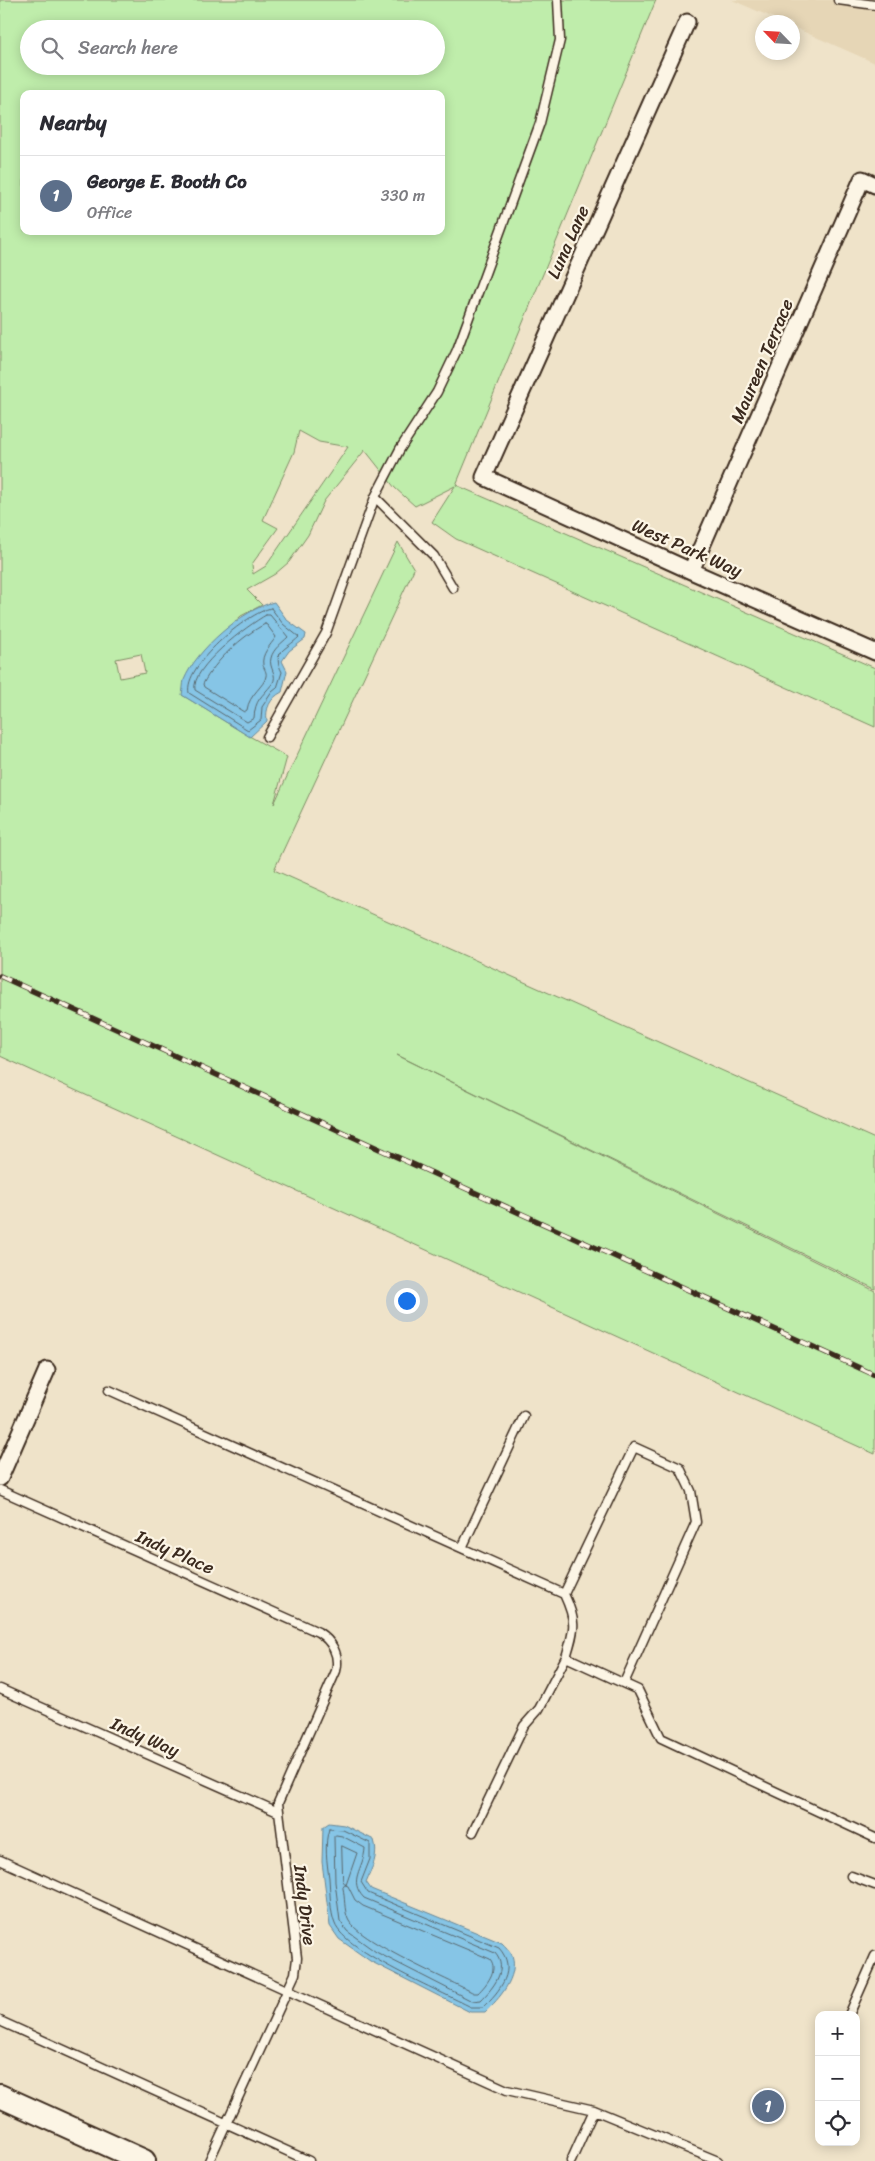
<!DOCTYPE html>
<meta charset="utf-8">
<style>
:root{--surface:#fff;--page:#f2f2f3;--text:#2b2b33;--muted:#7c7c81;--line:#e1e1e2;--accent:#c8321e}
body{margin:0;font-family:Sriracha,sans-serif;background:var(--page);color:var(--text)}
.controls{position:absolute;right:15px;bottom:15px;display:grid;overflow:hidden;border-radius:10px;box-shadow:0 2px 12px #0003}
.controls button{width:45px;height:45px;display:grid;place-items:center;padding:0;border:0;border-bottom:1px solid var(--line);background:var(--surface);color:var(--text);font:25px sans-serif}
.compass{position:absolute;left:755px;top:15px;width:45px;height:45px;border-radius:50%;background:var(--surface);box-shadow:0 2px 12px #0003;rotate:295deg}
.you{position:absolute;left:406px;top:1300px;width:18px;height:18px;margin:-12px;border:4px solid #fff;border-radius:50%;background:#1a73e8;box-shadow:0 0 0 8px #1a73e833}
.badge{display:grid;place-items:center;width:32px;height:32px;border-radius:50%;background:var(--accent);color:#fff;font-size:16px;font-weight:700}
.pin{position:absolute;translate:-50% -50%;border:2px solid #fff;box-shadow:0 1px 5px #0006}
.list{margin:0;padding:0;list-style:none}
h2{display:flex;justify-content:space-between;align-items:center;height:65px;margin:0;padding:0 20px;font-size:21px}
h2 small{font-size:16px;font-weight:400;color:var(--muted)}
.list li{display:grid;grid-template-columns:32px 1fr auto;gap:15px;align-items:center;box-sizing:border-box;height:80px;padding:0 20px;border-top:1px solid var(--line)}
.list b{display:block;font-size:19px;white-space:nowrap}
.list p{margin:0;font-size:16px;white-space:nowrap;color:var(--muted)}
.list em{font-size:16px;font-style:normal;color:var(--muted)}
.icon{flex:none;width:28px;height:28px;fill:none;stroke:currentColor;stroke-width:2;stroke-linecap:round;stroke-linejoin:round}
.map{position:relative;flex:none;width:875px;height:2161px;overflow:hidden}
.search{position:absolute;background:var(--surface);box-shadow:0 2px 12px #0003;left:20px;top:20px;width:425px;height:55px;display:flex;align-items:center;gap:12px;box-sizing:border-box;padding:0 18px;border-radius:28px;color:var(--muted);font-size:19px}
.panel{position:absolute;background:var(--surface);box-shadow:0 2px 12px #0003;left:20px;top:90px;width:425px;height:145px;border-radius:10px}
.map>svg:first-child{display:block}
</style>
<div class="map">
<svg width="875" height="2161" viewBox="0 0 875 2161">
<rect width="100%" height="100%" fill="#efe3c9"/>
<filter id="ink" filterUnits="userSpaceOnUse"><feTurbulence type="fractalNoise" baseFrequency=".02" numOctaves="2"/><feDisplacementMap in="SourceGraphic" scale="10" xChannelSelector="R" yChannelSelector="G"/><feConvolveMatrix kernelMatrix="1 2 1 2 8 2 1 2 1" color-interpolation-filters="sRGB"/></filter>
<g filter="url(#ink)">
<!-- built -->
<path fill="#e6d6b6" d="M 732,0 L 875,0 L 875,63 L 793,27 L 792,22 L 783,22 Z"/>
<!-- green -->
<path fill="#bfedab" stroke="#7d8c64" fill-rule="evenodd" d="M 0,0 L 656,0 L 456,485 L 875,668 L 875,727 L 456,539 L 432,522 L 455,486 L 415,506 L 395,488 L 365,450 L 324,501 L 308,535 L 289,562 L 275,574 L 247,590 L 262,605 L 241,616 L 226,630 L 182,695 L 242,732 L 287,757 L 274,804 L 398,542 L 414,569 L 274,870 L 875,1139 L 875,1289 L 397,1055 L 875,1291 L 875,1454 L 0,1056 ZM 29,29 L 436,29 L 436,66 L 29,66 ZM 24,94 L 441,94 L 441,231 L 24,231 ZM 299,431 L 319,442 L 348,447 L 266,566 L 253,574 L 252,564 L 278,528 L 263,520 L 294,452 ZM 141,654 L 145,673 L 120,678 L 116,659 Z"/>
<!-- water -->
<path fill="#86c5e6" stroke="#688796" d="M 274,602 L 287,620 L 306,634 L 305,639 L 289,651 L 282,661 L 287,671 L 282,692 C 270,698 265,709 267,721 L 250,737 L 182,695 C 183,690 183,684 184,680 C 196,650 243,609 274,602 Z
M 329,1823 L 344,1825 L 374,1840 C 379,1855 372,1868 366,1882 L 371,1889 L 502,1943 C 505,1946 510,1951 512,1955 C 519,1977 499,1999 485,2012 L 470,2012 L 370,1961 L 339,1939 L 330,1926 L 322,1862 L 323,1827 Z"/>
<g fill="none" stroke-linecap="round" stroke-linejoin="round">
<!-- shore -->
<path stroke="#59686e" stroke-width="1" d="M 271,608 L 283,624 L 299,637 C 286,650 271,651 282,672 L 277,688 L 272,692 L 262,707 L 261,720 L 248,730 L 189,693 C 183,666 247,613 271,608 Z
M 266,615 L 270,615 L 288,637 C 282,643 273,649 271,658 C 268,668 279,675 272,684 C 262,697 255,699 254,718 L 247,722 L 195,690 C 190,668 248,625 266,615 Z
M 265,624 L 267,625 L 276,637 C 270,646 261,654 263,665 C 264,669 267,672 266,676 C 265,686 249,694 247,710 L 244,712 L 204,687 L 203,684 C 215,661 242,636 265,624 Z
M 329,1829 L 343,1830 L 370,1843 L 370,1859 L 361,1882 L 368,1893 L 499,1948 C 518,1969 500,1991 483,2007 L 471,2007 C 442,1992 345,1951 335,1924 C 330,1913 330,1890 329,1878 C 327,1863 324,1843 329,1829 Z
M 336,1835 L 342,1836 L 365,1848 C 364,1869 347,1880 364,1898 L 495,1953 C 509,1969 493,1988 481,2000 L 472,2001 L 376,1952 L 347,1931 L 340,1921 L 335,1882 L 334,1837 Z
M 342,1846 L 357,1853 L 346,1885 L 343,1881 Z
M 345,1885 L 348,1886 L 355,1900 L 363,1906 L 490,1959 C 499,1970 486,1985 478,1993 L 474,1993 C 451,1981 356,1940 348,1919 C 344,1910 345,1897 343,1888 Z"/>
<defs>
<path id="lane" d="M 838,0 L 875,5
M 375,497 L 434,556 L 453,588
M 267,737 L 326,633 L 375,497 L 400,449 L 437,392 L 457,350 L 540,123 L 560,40 L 558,0
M 109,1390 L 564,1594 L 634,1447 L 680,1468 L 691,1491 L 696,1522 L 624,1683
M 0,1490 L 318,1632 C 332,1641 340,1655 336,1671 L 278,1803 L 297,1958 L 295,1974 L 209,2161
M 462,1548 L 524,1416
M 564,1594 C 577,1622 575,1628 566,1657
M 0,1689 L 278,1812
M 473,1832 L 524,1726 L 539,1709 L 566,1657 L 638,1690 L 661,1738 L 875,1838
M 0,1860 L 507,2090 L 594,2110 L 571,2161
M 851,1876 L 875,1885
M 849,2015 L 875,1956
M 0,2021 L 309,2161
M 594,2110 L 718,2161"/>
<path id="street" d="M 687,22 L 484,477 L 691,571 L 875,652
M 691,571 L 862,179 L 875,185
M 0,1478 L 47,1370"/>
<path id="secondary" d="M 0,2096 L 144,2161"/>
</defs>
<!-- lane casing -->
<use href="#lane" stroke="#3b2a1e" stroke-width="11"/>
<!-- street casing -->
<use href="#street" stroke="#3b2a1e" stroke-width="19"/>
<!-- secondary casing -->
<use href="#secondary" stroke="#3b2a1e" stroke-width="26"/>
<!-- lane -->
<use href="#lane" stroke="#fcf5e5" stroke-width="8"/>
<!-- street -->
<use href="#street" stroke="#fcf5e5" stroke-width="15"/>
<!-- secondary -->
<use href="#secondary" stroke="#fcf5e5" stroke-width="22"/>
<defs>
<path id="rail" d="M 0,976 L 875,1375"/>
</defs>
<!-- rail casing -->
<use href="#rail" stroke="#3b2a1e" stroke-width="5.5"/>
<!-- rail -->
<use href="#rail" stroke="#fcf5e5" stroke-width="4" stroke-dasharray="11" stroke-linecap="butt"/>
</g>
</g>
<g text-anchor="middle" stroke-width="4.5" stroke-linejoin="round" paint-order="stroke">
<!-- street labels -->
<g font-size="18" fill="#3b2a1e" stroke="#fcf5e5">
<text transform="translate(568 242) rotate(-66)" y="6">Luna Lane</text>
<text transform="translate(762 361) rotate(-67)" y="6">Maureen Terrace</text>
<text transform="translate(687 548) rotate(24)" y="6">West Park Way</text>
<text transform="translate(175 1552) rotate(24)" y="6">Indy Place</text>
<text transform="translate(145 1737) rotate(24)" y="6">Indy Way</text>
<text transform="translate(305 1905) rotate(83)" y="6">Indy Drive</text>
</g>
</g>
</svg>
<div class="controls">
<button>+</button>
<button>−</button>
<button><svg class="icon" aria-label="locate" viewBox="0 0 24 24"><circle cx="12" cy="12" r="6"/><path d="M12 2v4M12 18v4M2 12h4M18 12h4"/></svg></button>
</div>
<svg class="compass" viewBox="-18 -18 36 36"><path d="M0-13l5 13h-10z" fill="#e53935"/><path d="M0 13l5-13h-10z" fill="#7c7c81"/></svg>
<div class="you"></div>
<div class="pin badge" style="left:768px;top:2106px;background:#5c6f8a">1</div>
<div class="search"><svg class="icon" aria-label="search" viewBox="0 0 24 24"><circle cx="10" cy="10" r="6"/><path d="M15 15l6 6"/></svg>Search here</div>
<section class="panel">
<h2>Nearby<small></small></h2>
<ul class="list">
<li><span class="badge" style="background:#5c6f8a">1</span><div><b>George E. Booth Co</b><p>Office</p></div><em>330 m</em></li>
</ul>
</section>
</div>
